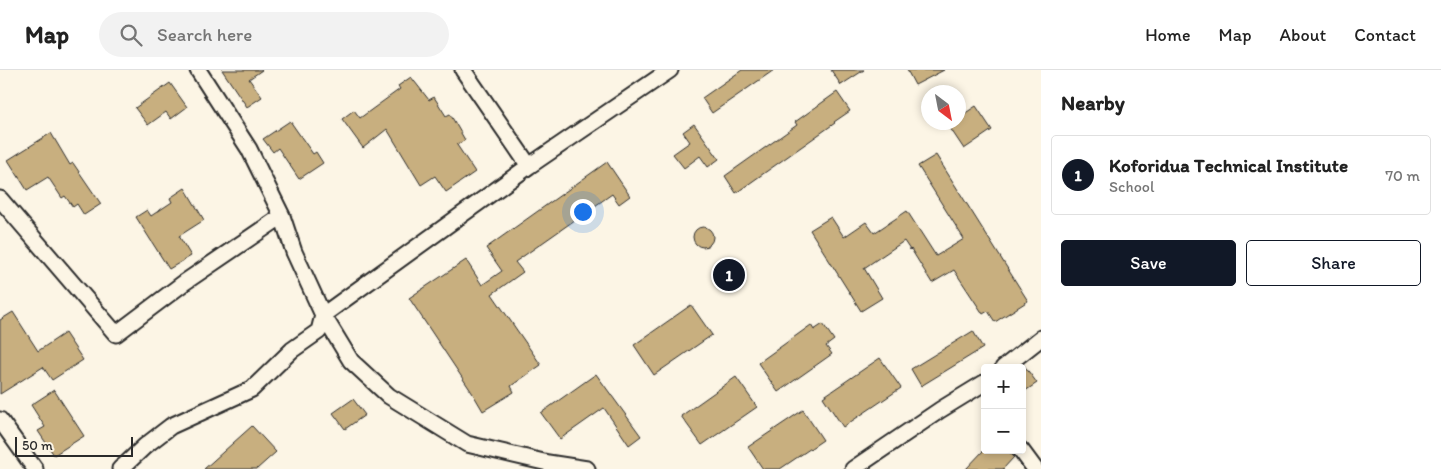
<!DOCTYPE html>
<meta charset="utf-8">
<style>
:root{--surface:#fff;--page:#f2f2f2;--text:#222;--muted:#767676;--line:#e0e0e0;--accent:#111827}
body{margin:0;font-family:Itim,sans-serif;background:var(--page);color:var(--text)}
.controls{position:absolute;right:15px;bottom:15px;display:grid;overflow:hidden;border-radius:5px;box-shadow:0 2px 8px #0003}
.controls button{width:45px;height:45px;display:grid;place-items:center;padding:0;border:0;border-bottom:1px solid var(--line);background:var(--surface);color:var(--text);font:25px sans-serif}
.compass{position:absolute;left:921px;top:15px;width:45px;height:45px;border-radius:50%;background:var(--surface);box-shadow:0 2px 8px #0003;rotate:148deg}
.scale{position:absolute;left:15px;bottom:12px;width:118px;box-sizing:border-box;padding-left:5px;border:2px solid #2b2b2b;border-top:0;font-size:14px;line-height:18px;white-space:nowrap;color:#2b2b2b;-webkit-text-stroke:4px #fcf5e5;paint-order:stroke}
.you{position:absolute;left:582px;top:141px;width:18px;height:18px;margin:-12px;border:4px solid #fff;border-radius:50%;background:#1a73e8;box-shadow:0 0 0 8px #1a73e833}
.badge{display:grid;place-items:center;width:32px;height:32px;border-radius:50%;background:var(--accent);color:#fff;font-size:16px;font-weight:700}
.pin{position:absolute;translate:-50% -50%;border:2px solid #fff;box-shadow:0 1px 5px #0006}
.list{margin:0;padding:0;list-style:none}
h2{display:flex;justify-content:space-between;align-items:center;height:65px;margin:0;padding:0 20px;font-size:21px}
h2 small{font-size:16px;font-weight:400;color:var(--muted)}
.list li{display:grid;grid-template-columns:32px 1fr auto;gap:15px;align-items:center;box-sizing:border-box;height:80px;margin:0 10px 10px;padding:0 10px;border:1px solid var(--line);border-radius:5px}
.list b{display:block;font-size:19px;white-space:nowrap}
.list p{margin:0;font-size:16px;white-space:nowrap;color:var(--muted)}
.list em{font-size:16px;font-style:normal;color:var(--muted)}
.actions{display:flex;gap:10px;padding:15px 20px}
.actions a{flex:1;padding:11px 0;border:1px solid var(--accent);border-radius:5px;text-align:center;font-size:18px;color:var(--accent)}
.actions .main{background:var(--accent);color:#fff}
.icon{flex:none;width:28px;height:28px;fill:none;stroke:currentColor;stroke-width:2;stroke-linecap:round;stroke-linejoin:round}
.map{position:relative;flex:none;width:1041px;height:399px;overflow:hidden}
header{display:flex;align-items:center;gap:30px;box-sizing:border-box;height:70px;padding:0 25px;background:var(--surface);border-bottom:1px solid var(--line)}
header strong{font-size:24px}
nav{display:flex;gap:28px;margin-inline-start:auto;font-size:18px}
.search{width:350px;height:45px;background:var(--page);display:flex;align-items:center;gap:12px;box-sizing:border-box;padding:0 18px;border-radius:28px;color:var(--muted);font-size:19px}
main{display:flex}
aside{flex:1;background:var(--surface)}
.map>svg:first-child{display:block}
</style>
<header>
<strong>Map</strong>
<div class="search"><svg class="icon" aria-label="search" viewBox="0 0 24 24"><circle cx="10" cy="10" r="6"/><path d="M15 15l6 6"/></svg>Search here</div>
<nav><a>Home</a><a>Map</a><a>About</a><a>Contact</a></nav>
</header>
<main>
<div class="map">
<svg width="1041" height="399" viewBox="0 0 1041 399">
<rect width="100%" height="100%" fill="#fcf5e5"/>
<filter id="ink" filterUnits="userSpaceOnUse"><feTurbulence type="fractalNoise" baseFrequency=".02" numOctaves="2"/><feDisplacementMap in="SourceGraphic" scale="10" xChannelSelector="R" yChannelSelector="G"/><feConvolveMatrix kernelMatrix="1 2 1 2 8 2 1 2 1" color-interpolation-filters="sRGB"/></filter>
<g filter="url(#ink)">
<!-- building -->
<path fill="#c8af7f" stroke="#2b2b2b" d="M 222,0 L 262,0 L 249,9 L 262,27 L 247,37 Z
M 742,0 L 774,0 L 712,43 L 702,28 Z
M 831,0 L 864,0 L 841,15 Z
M 907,0 L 944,0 L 915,15 Z
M 411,7 L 429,30 L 434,27 L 446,46 L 450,44 L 465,70 L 457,75 L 475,102 L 446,122 L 435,106 L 421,115 L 387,59 L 363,78 L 342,49 L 354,40 L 360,48 L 400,19 L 398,16 Z
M 170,13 L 187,37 L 171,49 L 166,42 L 148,55 L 135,38 Z
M 837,22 L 850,41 L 834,52 L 835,53 L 736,123 L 725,106 L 797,55 L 795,52 Z
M 976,36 L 992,60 L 964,79 L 948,55 L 952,52 L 958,52 L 958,48 Z
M 290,51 L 313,84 L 316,82 L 323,93 L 299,109 L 278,78 L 273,82 L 263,69 Z
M 694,54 L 719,89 L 708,97 L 700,86 L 684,98 L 673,84 L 690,72 L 683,62 Z
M 51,63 L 70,95 L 73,93 L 101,134 L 84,145 L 77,134 L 73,137 L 65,126 L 62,128 L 48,107 L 27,120 L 8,90 Z
M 936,85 L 1028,231 L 995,252 L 988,241 L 983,244 L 954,200 L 932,213 L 911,179 L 910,180 L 904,171 L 864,198 L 882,228 L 861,241 L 810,160 L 831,147 L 844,167 L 866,152 L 874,163 L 907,141 L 936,186 L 964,169 L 918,96 Z
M 607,92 L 630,126 L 619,134 L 612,124 L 515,192 L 523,202 L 492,224 L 541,295 L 511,316 L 514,322 L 483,341 L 473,324 L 409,228 L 466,190 L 482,215 L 502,201 L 486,178 Z
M 185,118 L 204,150 L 179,166 L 191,186 L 169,199 L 136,147 L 147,140 L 151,146 L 172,132 L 170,128 Z
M693 167a10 10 0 1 1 20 0a10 10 0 1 1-20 0Z
M 691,235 L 712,265 L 654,305 L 634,275 Z
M 13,242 L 38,281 L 65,263 L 83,290 L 52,310 L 43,297 L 0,324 L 0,250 Z
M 823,254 L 834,270 L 826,276 L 832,284 L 778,322 L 758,293 L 811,255 L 814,260 Z
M 973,261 L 983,278 L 921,316 L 911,299 Z
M 880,288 L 901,318 L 843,357 L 823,327 Z
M 1023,294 L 1037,313 L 1022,323 L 1022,295 Z
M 596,304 L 641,366 L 629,375 L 604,338 L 560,369 L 541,343 Z
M 736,307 L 757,337 L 702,375 L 681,346 Z
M 54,320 L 84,366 L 54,385 L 38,361 L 45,357 L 31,335 Z
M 353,329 L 365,345 L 345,359 L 333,343 Z
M 803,340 L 823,370 L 780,399 L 763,399 L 748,377 Z
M 252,356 L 276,382 L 257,399 L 204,399 Z
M 984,380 L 1007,380 L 1014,387 L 1003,399 L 966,399 Z"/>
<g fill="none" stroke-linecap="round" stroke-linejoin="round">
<defs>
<path id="minor" d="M 198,0 L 249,79 L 282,146 L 294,182 L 323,245 L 351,291 L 389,326 L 467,374 L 548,393 L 587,399
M 463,0 L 529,96
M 0,129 L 116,264 L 185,212 L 282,146
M 1003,298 L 1041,268
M 0,350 L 35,399
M 1021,380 L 1035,399
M 120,399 L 127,393 L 145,376 L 171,356 L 252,319 L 292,280 L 319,261 L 323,245 L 529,96 L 670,0
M 853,399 L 940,340 L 984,313 L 985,315"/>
</defs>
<!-- minor casing -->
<use href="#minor" stroke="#2b2b2b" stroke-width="19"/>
<!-- minor -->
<use href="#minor" stroke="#fcf5e5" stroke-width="15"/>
</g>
</g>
</svg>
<div class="controls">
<button>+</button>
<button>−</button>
</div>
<svg class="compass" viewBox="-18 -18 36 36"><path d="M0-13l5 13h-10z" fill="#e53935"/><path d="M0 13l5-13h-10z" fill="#767676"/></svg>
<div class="scale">50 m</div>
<div class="you"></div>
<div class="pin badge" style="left:729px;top:205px">1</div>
</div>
<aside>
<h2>Nearby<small></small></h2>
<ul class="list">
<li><span class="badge">1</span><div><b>Koforidua Technical Institute</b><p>School</p></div><em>70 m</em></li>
</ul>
<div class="actions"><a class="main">Save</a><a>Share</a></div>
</aside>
</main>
